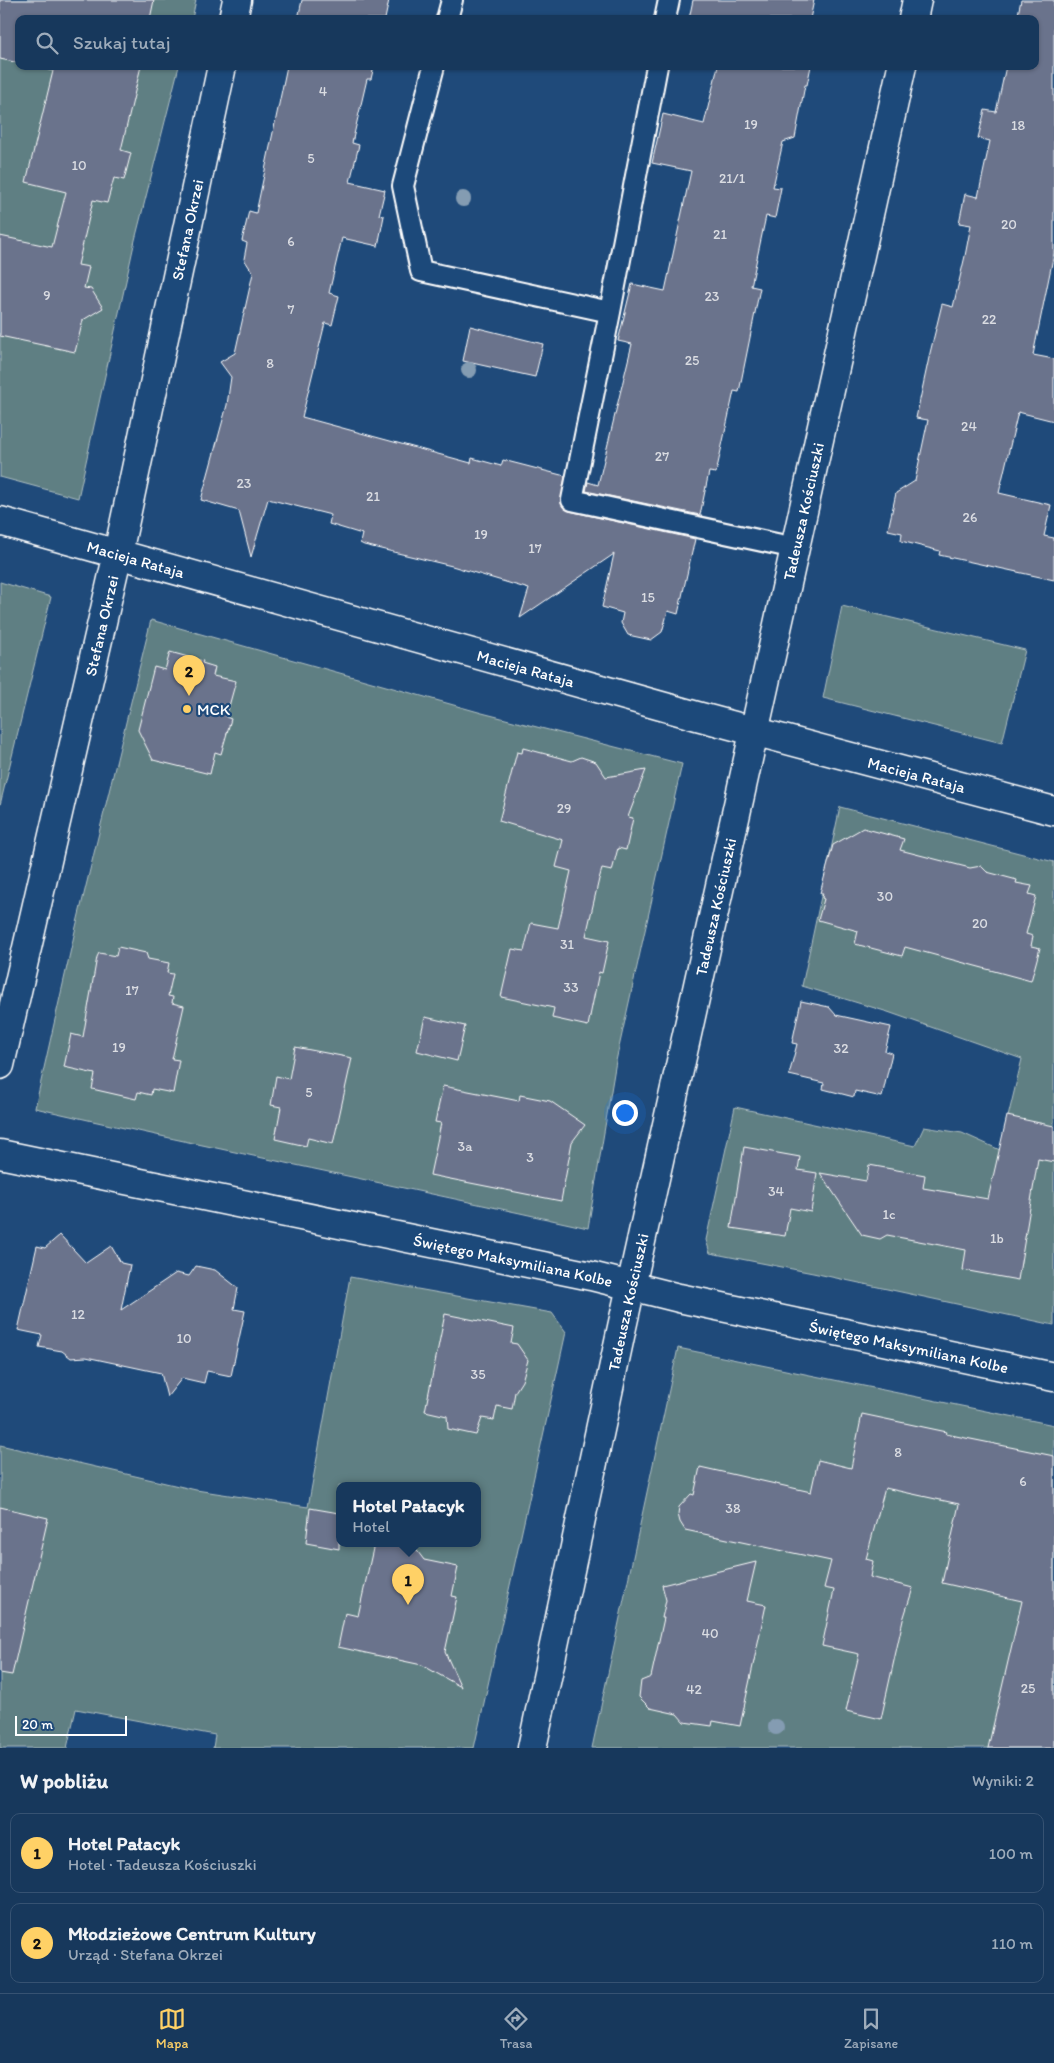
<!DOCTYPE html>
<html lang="pl">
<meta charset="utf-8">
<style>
:root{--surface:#17385c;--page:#244365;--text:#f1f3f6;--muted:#9eacbb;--line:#365272;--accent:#ffd166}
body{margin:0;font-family:Itim,sans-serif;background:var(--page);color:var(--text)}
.scale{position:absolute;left:15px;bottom:12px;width:112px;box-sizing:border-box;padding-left:5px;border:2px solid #fff;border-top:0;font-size:14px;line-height:18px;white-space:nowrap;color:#fff;-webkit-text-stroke:4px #1f4a7a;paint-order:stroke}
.you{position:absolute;left:624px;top:1112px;width:18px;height:18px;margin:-12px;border:4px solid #fff;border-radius:50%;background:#1a73e8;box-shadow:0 0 0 8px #1a73e833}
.badge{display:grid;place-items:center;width:32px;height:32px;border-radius:50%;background:var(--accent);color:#111;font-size:16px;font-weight:700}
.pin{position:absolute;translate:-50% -41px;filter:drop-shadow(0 1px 2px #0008)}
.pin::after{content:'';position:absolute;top:26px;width:18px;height:15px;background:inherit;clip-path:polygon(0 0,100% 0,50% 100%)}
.popup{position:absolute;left:336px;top:1482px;width:145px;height:65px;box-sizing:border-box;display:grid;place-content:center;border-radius:10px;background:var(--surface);filter:drop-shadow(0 1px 4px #0005);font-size:16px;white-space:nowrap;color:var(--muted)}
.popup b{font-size:19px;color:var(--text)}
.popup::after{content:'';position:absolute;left:50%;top:100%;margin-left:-10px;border:10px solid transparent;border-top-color:var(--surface)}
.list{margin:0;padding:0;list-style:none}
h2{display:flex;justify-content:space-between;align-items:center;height:65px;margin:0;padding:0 20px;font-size:21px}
h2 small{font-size:16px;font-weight:400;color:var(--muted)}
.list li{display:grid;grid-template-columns:32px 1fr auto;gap:15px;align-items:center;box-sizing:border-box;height:80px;margin:0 10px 10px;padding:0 10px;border:1px solid var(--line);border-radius:10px}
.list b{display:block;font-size:19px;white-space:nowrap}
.list p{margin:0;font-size:16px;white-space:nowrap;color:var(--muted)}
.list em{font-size:16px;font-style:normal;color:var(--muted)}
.icon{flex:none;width:28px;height:28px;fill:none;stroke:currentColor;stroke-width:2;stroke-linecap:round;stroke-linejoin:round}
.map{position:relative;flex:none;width:1054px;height:1748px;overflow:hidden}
.search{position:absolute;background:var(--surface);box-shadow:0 1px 4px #0004;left:15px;right:15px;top:15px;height:55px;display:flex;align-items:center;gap:12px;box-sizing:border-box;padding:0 18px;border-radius:10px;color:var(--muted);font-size:19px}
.sheet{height:245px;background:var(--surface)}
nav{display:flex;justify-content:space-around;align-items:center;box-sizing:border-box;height:70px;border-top:1px solid var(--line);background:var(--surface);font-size:14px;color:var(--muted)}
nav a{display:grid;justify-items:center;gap:2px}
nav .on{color:var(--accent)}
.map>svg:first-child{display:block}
</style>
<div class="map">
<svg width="1054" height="1748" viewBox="0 0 1054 1748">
<rect width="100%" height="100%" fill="#1f4a7a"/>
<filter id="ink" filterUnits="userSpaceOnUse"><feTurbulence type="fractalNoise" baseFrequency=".02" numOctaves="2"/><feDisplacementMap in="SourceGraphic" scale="10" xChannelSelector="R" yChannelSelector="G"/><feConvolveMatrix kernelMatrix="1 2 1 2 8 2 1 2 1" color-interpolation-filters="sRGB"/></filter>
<g filter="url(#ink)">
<!-- green -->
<path fill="#5f7f83" stroke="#afbfc1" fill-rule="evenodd" d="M 0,0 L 196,0 L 192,19 L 19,19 L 19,66 L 179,66 L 135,240 L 78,498 L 0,477 Z
M 0,582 L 51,597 L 0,805 Z
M 842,606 L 1025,650 L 1002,743 L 823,698 Z
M 151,620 L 482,713 L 682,764 L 616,1061 L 588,1228 C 404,1187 219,1150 35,1108 L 75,931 Z
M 840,807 L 1054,862 L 1054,1325 L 813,1273 L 710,1253 L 706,1240 L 735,1107 L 915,1146 L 924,1127 L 962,1133 L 1000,1150 L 1022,1059 L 888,1012 L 802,986 Z
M 350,1277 L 552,1313 L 566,1332 L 474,1748 L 213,1748 L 215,1735 L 76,1709 L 67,1748 L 0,1748 L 0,1445 L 196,1490 L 308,1507 ZM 339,1486 L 477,1486 L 477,1544 L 339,1544 Z
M 678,1348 L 1054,1425 L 1054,1748 L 592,1748 Z"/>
<!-- building -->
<path fill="#6b738c" stroke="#fff" d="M 0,0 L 154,0 L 150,19 L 19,19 L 19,63 L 0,59 Z
M 302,0 L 389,0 L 385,19 L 298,19 Z
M 693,0 L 814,0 L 810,19 L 689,19 Z
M 1021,0 L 1054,0 L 1054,253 L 1033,355 L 1054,359 L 1054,421 L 1018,412 L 999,493 L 1051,505 L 1044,536 L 1054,538 L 1054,580 L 939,555 L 940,551 L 901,541 L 902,533 L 888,530 L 896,493 L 915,481 L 928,420 L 916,418 L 930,353 L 942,304 L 953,307 L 965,256 L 971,225 L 959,223 L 965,194 L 978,197 L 990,141 L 978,138 L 985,110 L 996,112 L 1006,66 L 1035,66 L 1035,19 L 1017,19 Z
M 32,66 L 141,66 L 121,150 L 131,153 L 124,180 L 114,178 L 107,203 L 93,200 L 78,265 L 89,267 L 84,288 L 91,289 L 103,308 L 83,320 L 75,352 L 0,336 L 0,236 L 52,247 L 66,192 L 26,182 L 53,71 Z
M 287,66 L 374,66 L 371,79 L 367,79 L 352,143 L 359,145 L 350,182 L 385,190 L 379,215 L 384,216 L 378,246 L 342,238 L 329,293 L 339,296 L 332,325 L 325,323 L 302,417 L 471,463 L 472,458 L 501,466 L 503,460 L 565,476 L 561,503 L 564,508 L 569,511 L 695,539 L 678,614 L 668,611 L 662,632 L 651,640 L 628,635 L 621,623 L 623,613 L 602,607 L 614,554 L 520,618 L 529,589 L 452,566 L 364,545 L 360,543 L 362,534 L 329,524 L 331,515 L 268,499 L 251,557 L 239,511 L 201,500 L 227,405 L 231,377 L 220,362 L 235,353 L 253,273 L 244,259 L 247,243 L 242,241 L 249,211 L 256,213 Z
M 718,66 L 811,66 L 807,85 L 805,85 L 795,138 L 783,142 L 773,187 L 781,188 L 775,218 L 766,216 L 751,286 L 760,288 L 739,392 L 734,391 L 716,473 L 709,472 L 700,515 L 586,491 L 588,482 L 598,485 L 632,344 L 618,341 L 632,284 L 665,291 L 691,171 L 652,163 L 663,114 L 704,124 Z
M 470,326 L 543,344 L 535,377 L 463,361 Z
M 170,652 L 203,661 L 202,663 L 215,667 L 213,676 L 236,681 L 226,717 L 231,719 L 221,754 L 215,752 L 210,774 L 153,760 L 138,730 L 154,667 L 165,670 Z
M 523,748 L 572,761 L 581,757 L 596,762 L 606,777 L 646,770 L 628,817 L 633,818 L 626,850 L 618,848 L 612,871 L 602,869 L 599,879 L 586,936 L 609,941 L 602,973 L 599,972 L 588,1026 L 552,1018 L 554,1008 L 501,997 L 512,949 L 524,951 L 531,923 L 558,928 L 571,871 L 556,867 L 563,840 L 499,821 L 517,752 L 522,753 Z
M 863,828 L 904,839 L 900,850 L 970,868 L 981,866 L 987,872 L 1017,880 L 1016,883 L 1032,886 L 1029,894 L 1036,896 L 1026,934 L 1033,936 L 1031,946 L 1040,948 L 1031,981 L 905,947 L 902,956 L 855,944 L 858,931 L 818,920 L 824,899 L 822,898 L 823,893 L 820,893 L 833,845 Z
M 118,947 L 146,953 L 148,959 L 169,963 L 167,973 L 173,974 L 168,996 L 173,997 L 172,1003 L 184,1006 L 172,1059 L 179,1060 L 173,1093 L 152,1089 L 151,1095 L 138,1092 L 136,1099 L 92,1089 L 95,1074 L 64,1067 L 71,1034 L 83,1037 L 97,957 L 99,953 L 116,956 Z
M 801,1001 L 829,1007 L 836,1015 L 891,1027 L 885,1051 L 892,1053 L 882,1097 L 855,1091 L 854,1097 L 823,1089 L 824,1083 L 789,1075 L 797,1044 L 792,1043 Z
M 425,1017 L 465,1026 L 457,1061 L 417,1051 Z
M 295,1047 L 352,1058 L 333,1144 L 308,1138 L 306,1146 L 275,1139 L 281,1107 L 271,1105 L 276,1076 L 289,1079 Z
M 443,1086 L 519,1101 L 520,1095 L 550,1101 L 585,1125 L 572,1142 L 561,1201 L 430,1175 L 441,1123 L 435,1122 Z
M 1007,1116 L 1054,1126 L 1054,1162 L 1038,1159 L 1018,1280 L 963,1270 L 966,1250 L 887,1235 L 880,1239 L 862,1235 L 820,1173 L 866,1181 L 869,1165 L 925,1175 L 923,1188 L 988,1199 Z
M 744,1147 L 800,1157 L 798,1170 L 817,1173 L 811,1212 L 790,1208 L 785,1236 L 731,1228 Z
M 60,1235 L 86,1263 L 111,1246 L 121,1263 L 130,1265 L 121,1310 L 176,1273 L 189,1276 L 196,1266 L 215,1270 L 238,1288 L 234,1309 L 245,1311 L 231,1376 L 207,1371 L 204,1383 L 182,1378 L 167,1397 L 161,1373 L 86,1357 L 71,1358 L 62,1351 L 39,1347 L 42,1335 L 18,1330 L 37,1246 L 45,1248 Z
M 445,1314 L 514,1328 L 511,1343 L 517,1344 L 528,1360 L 522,1381 L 515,1392 L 512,1409 L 497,1406 L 494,1420 L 482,1418 L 476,1435 L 448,1429 L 447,1416 L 425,1411 Z
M 862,1414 L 947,1432 L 946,1434 L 1054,1456 L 1054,1748 L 988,1748 L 1022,1601 L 942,1583 L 959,1504 L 885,1488 L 866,1559 L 873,1561 L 870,1577 L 913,1588 L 903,1620 L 881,1719 L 846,1711 L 859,1654 L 822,1646 L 834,1590 L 824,1588 L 831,1561 L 685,1530 L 680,1522 L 678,1514 L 679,1507 L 691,1494 L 694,1495 L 700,1467 L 811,1492 L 818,1460 L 851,1468 Z
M 0,1507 L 48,1518 L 12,1675 L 0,1673 Z
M 310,1508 L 339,1513 L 339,1549 L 306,1543 Z
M 374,1544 L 412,1544 L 424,1560 L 458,1567 L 452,1596 L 457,1597 L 445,1652 L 461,1687 L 422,1665 L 338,1647 L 345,1613 L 358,1616 Z
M 756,1562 L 747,1601 L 766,1605 L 740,1726 L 713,1721 L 712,1726 L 684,1722 L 677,1714 L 650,1708 L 639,1697 L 641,1681 L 651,1677 L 664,1618 L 662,1618 L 666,1600 L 662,1585 Z"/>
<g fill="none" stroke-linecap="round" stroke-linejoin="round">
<defs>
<path id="service" d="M 447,19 L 452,0
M 665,19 L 669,0
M 434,66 L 403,186 L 421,271 L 610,312
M 657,66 L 610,312 L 572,500 L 795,548"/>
<g id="minor">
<path d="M 233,19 L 237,0"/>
<path d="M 913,19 L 917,0"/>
<path id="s1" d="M 0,1065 L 118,553 L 222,66"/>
<path id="s2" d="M 0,1154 L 591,1276 L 679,1298 L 1054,1377"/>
<path id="s3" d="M 532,1748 L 622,1327 L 902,66"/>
</g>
<g id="tertiary">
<path id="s4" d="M 0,521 L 697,716 L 1054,811"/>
</g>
</defs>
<!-- service casing -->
<use href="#service" stroke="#fff" stroke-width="24"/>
<!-- minor casing -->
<use href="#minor" stroke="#fff" stroke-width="31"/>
<!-- tertiary casing -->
<use href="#tertiary" stroke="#fff" stroke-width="31"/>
<!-- service -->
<use href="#service" stroke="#1f4a7a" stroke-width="20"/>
<!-- minor -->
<use href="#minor" stroke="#1f4a7a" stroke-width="28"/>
<!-- tertiary -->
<use href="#tertiary" stroke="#1f4a7a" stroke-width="28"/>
</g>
<!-- trees -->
<g fill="#849cb2">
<circle cx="463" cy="199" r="8"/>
<circle cx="469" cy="370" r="8"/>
<circle cx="776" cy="1727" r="8"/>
</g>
</g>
<!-- markers -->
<circle fill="#ffd166" stroke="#1f4a7a" stroke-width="2" cx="187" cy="709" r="5"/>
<g text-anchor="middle" stroke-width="4.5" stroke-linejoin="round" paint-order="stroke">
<!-- number labels -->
<g font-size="14" fill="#dadce2">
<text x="323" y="96">4</text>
<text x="751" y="129">19</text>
<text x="1018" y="130">18</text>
<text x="311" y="163">5</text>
<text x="79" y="170">10</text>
<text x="732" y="183">21/1</text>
<text x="1009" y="229">20</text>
<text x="720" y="239">21</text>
<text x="291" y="246">6</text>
<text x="47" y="300">9</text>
<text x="712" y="301">23</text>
<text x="291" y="314">7</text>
<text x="989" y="324">22</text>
<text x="692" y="365">25</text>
<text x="270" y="368">8</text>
<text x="969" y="431">24</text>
<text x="662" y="461">27</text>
<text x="244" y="488">23</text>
<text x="373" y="501">21</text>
<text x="970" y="522">26</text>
<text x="481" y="539">19</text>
<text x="535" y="553">17</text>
<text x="648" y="602">15</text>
<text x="564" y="813">29</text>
<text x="885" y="901">30</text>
<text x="980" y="928">20</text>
<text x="567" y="949">31</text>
<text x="571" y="992">33</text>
<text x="132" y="995">17</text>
<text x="119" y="1052">19</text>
<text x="841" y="1053">32</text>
<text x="309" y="1097">5</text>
<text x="465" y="1151">3a</text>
<text x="530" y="1162">3</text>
<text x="776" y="1196">34</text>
<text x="889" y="1219">1c</text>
<text x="997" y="1243">1b</text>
<text x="78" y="1319">12</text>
<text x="184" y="1343">10</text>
<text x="478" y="1379">35</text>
<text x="898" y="1457">8</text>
<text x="1023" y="1486">6</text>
<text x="733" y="1513">38</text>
<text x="710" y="1638">40</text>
<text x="1028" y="1693">25</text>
<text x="694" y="1694">42</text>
</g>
<!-- street labels -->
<g font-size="16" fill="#fff" stroke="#1f4a7a">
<text dy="6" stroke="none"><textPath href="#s1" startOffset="856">Stefana Okrzei</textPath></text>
<text dy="6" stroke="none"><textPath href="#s3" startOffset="1266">Tadeusza Kościuszki</textPath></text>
<text dy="6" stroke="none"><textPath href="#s4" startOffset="141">Macieja Rataja</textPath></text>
<text dy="6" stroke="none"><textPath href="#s1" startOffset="451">Stefana Okrzei</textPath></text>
<text dy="6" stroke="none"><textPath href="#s4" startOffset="546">Macieja Rataja</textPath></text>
<text dy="6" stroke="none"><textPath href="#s4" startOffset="951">Macieja Rataja</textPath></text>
<text dy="6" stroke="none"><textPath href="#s3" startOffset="861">Tadeusza Kościuszki</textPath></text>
<text dy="6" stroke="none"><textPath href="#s2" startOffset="524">Świętego Maksymiliana Kolbe</textPath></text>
<text dy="6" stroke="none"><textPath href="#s3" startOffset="456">Tadeusza Kościuszki</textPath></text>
<text dy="6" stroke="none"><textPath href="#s2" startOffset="929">Świętego Maksymiliana Kolbe</textPath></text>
</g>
<!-- poi labels -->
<g font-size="16" fill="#fff" stroke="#1f4a7a" text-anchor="start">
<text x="197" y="715">MCK</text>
</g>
</g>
</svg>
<div class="scale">20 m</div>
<div class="you"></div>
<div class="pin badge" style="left:408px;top:1605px">1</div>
<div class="popup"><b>Hotel Pałacyk</b>Hotel</div>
<div class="pin badge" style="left:189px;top:696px">2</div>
<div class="search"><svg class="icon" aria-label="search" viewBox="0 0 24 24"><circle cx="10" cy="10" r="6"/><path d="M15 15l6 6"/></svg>Szukaj tutaj</div>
</div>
<section class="sheet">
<h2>W pobliżu<small>Wyniki: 2</small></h2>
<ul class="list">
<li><span class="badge">1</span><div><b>Hotel Pałacyk</b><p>Hotel · Tadeusza Kościuszki</p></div><em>100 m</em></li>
<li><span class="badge">2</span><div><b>Młodzieżowe Centrum Kultury</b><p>Urząd · Stefana Okrzei</p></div><em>110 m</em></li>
</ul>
</section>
<nav>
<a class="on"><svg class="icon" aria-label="map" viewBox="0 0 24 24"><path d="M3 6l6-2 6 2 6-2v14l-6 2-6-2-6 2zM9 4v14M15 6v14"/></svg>Mapa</a>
<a><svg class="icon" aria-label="directions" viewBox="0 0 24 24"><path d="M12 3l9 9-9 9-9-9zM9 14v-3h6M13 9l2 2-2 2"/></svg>Trasa</a>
<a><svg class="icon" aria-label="saved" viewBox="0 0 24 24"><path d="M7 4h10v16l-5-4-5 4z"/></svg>Zapisane</a>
</nav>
